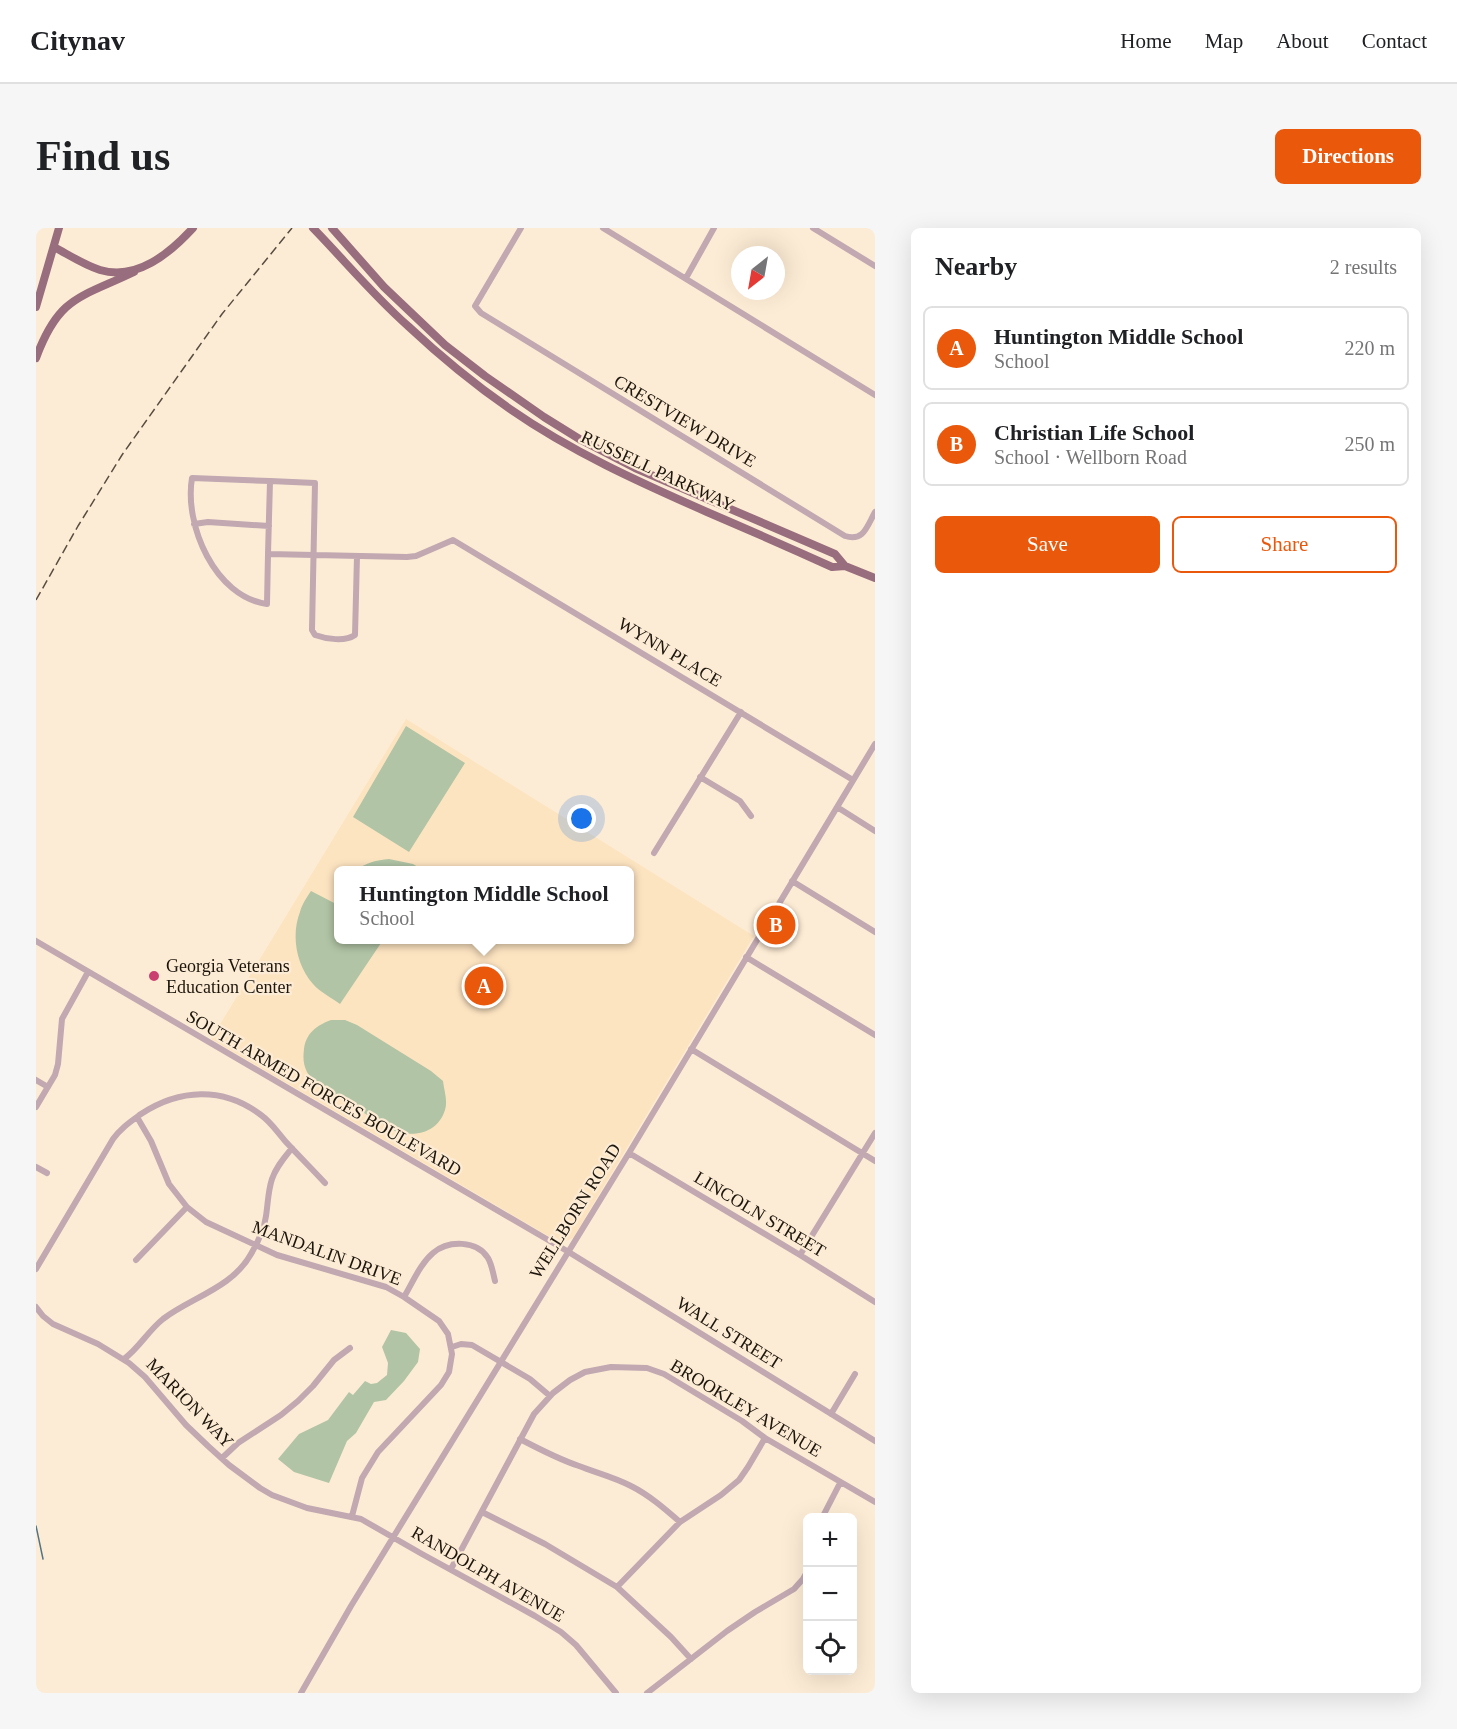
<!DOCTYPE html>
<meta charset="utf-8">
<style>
:root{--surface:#fff;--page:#f6f6f6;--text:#202124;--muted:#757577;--line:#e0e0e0;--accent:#ea580c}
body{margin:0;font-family:"Times New Roman",serif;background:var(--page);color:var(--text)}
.controls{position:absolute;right:18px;bottom:18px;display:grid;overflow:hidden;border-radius:9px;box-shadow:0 6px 24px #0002}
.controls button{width:54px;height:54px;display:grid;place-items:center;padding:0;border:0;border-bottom:2px solid var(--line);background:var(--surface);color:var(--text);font:30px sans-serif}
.compass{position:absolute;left:695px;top:18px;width:54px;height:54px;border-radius:50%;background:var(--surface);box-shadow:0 6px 24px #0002;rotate:211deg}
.you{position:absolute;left:546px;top:591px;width:21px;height:21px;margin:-15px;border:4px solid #fff;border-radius:50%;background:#1a73e8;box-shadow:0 0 0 9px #1a73e833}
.badge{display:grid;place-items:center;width:39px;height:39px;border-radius:50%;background:var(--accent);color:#fff;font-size:20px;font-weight:700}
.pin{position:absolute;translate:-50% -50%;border:3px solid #fff;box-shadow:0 2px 6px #0006}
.popup{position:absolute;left:298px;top:638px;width:300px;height:78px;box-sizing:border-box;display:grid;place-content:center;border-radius:9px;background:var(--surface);filter:drop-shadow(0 2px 4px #0005);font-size:20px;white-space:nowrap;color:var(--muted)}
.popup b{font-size:22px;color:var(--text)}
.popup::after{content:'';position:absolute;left:50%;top:100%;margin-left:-12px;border:12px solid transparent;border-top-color:var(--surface)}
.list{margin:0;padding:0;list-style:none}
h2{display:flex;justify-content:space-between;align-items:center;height:78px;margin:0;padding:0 24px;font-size:26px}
h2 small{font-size:20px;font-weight:400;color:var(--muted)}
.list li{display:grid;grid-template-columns:39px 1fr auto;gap:18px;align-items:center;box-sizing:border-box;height:84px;margin:0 12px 12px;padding:0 12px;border:2px solid var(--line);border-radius:9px}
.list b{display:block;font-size:22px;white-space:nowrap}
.list p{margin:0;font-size:20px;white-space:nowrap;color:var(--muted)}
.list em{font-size:20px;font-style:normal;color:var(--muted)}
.actions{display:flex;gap:12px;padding:18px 24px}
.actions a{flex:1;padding:14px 0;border:2px solid var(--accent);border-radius:9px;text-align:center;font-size:21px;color:var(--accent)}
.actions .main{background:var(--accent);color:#fff}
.icon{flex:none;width:33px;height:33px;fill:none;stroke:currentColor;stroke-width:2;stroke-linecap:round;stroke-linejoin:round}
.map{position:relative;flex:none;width:839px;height:1465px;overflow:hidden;border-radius:9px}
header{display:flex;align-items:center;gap:36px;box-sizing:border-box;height:84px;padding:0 30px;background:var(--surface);border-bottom:2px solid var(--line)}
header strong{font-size:28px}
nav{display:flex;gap:33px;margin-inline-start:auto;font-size:21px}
.intro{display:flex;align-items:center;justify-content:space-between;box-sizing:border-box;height:144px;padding:0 36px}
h1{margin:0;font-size:42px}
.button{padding:15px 27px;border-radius:9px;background:var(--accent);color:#fff;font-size:21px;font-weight:700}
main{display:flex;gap:36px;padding:0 36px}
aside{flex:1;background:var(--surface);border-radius:9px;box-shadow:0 6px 24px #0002}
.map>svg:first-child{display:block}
</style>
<header>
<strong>Citynav</strong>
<nav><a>Home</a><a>Map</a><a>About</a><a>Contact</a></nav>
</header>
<div class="intro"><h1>Find us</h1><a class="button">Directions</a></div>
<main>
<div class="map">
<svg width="839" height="1465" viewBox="0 0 839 1465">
<rect width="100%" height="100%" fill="#fdecd5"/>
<!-- built -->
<path fill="#fde4c1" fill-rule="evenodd" d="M 370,491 L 718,708 L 537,1010 L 530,1013 L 521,1013 L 175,811 ZM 302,642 L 594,642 L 594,712 L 302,712 Z"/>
<!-- green -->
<path fill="#b1c4a5" d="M 370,498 L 429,535 L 373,624 L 317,589 Z
M 353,631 L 377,636 L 387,642 L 320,642 C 330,635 340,632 353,631 Z
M 275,663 L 302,677 L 302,712 L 347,712 L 304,776 C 296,770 284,764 277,756 C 260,737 255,707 264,684 C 266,676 271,669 275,663 Z
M 295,792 L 309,792 L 321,797 L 395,843 L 407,853 C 408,862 412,873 409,882 C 402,904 381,909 361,904 C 343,893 279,859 271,844 C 267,836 267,829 268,821 C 270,805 281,797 295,792 Z
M 355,1102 L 370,1105 L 384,1121 L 382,1134 L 368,1153 L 350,1172 L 338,1174 L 320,1205 L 311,1213 L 293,1255 L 258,1244 L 242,1231 L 263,1206 L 292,1192 L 313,1164 L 317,1167 L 329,1153 L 335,1156 L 341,1155 L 351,1147 L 352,1135 L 346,1119 Z"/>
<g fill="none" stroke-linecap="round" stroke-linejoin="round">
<!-- stream -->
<path stroke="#527585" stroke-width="1.5" d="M 0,1298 L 7,1331"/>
<!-- minor -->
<path stroke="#c1a8b1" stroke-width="6" d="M 485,0 L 439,78 L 445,85 L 809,308 C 828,314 831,298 839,284
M 567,0 L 839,167
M 777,0 L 839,38
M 650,50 L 678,0
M 234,253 L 279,255 L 276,402 L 279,407 C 290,411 309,414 319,407 L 321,328
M 158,296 L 172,294 L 233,298
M 232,326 L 231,376 C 179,369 148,297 156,250 L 234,253 L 232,326 L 371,329 L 380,328 L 417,312 L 817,552
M 664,549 L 704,573 L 715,588
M 801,579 L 839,603
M 618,625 L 705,484
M 756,653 L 839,704
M 0,713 L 531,1023 L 839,1213
M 710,729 L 839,807
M 655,821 L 839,933
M 0,852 L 12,859
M 0,879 L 19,847 L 22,836 L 26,791 L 52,744
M 101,889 L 115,913 L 133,956 L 151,979 L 170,994 L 241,1027 L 350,1059 L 368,1069 L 403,1093 L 412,1106 L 416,1126 L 413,1144 L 405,1157 L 342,1224 L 326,1250 L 316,1288
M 593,925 L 764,1027 L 839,1074
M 0,939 L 11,945
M 764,1027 L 839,905
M 100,1032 L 151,979
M 0,1041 L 77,911 C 85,900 94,894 105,886 C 143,861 187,858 225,887 C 235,894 242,905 250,914 C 263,928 276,941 289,955
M 368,1069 C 377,1054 384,1036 397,1025 C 412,1012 441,1012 452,1030 C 456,1037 457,1045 459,1053
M 0,1079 L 7,1088 L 17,1096 L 62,1116 L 93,1135 L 109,1149 L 150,1197 L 172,1218 L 193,1237 L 224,1260 L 236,1267 L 271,1280 L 325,1291 L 386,1326 L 499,1388 L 525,1404 L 540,1417 L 580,1465
M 416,1119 L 425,1116 L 436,1117 L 494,1151 L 514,1168
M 88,1131 C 103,1120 112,1103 127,1091 C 156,1069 196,1060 215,1026 C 222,1014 228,1002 230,988 C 232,975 232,963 236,951 C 240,939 248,930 256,920
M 795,1186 L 819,1146
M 484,1211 C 503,1221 522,1231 543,1238 C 561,1245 578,1249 595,1258 C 613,1267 629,1281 644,1294
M 186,1230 L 202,1215 L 245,1187 L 262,1173 L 277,1158 L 298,1132 L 314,1120
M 446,1284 L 509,1316 L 581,1359 L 635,1409 L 655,1431
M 786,1290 L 804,1255
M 415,1341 L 498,1186 L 517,1165 L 534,1152 L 549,1144 L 575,1139 L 611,1140 L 628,1146 L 706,1193 L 729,1210 L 839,1274
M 581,1359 L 644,1294 L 685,1267 L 703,1252 L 712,1239 L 729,1210
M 265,1465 L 315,1378 L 593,925 L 839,516
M 611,1465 L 691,1403 L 719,1384 L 758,1361 L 767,1351 L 772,1342"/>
<!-- major -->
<path stroke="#986d7d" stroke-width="8" d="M 277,0 C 309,33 338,68 372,98 C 404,128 438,156 474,181 C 536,224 603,254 671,284 C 713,302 754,320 796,339 L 809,338
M 296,0 L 348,59 L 409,117 L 449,148 L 508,189 L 545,212 L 599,240 L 799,326 L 809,338 L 839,350
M 18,19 C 33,27 48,37 64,42 C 101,53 134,25 157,0
M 0,79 L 23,0
M 0,130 C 23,68 44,70 98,44"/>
<!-- rail -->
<path stroke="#574d40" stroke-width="1.5" stroke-dasharray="9 4.5" stroke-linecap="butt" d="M 0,372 L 42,298 L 86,227 L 186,86 L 256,0"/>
</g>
<!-- markers -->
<circle fill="#cb3f70" stroke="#fdecd5" stroke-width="2" cx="118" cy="748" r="6"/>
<g text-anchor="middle" stroke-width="4.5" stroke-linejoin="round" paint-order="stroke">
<!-- street labels -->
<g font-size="18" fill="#1d160c" stroke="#fdecd5">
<text transform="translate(649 193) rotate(31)" y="6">CRESTVIEW DRIVE</text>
<text transform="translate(622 243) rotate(25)" y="6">RUSSELL PARKWAY</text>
<text transform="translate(634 424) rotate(31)" y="6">WYNN PLACE</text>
<text transform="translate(288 865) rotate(30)" y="6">SOUTH ARMED FORCES BOULEVARD</text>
<text transform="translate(539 983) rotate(-58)" y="6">WELLBORN ROAD</text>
<text transform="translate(724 986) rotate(31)" y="6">LINCOLN STREET</text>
<text transform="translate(291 1025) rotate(20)" y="6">MANDALIN DRIVE</text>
<text transform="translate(693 1105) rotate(32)" y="6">WALL STREET</text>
<text transform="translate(154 1175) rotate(46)" y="6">MARION WAY</text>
<text transform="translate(710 1180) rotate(31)" y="6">BROOKLEY AVENUE</text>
<text transform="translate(452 1346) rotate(30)" y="6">RANDOLPH AVENUE</text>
</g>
<!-- poi labels -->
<g font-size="18" fill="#1d160c" stroke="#fdecd5" text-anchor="start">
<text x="130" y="744">Georgia Veterans<tspan x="130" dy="21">Education Center</tspan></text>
</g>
</g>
</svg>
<div class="controls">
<button>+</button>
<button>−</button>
<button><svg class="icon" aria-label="locate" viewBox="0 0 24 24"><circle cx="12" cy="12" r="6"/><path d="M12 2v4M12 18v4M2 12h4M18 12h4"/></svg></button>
</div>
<svg class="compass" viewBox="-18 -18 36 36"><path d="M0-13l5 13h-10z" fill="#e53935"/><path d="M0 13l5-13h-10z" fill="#757577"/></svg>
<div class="you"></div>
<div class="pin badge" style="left:448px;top:758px">A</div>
<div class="popup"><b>Huntington Middle School</b>School</div>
<div class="pin badge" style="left:740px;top:697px">B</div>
</div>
<aside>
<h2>Nearby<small>2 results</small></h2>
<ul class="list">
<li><span class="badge">A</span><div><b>Huntington Middle School</b><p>School</p></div><em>220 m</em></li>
<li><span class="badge">B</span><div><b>Christian Life School</b><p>School · Wellborn Road</p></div><em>250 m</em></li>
</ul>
<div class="actions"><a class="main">Save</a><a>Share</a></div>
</aside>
</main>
